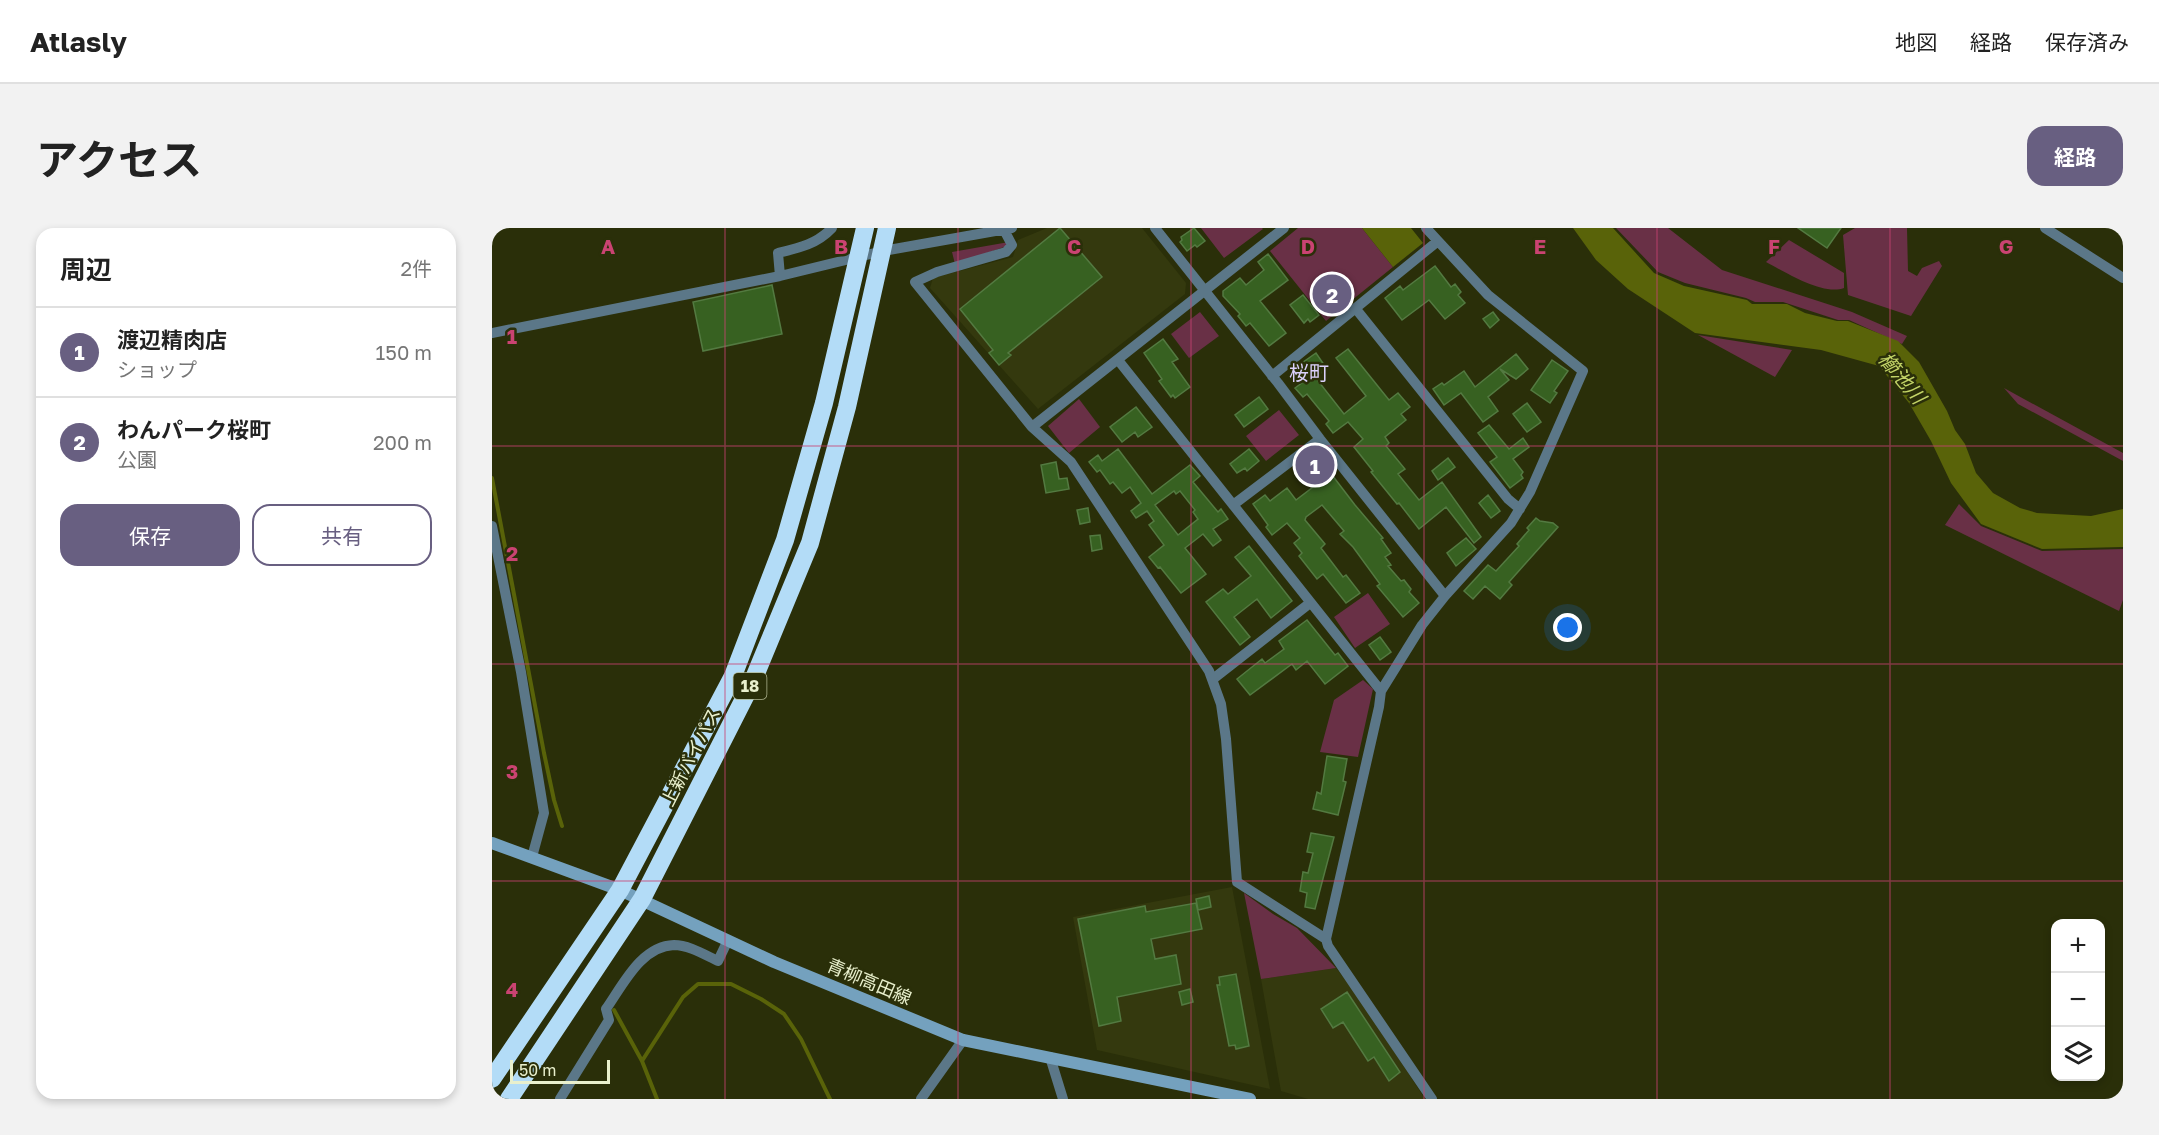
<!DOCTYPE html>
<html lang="ja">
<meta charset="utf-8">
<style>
:root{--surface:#fff;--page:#f2f2f2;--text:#222;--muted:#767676;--line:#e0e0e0;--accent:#685f81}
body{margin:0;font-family:"Golos Text","Noto Sans JP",sans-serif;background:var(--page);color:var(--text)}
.controls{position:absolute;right:18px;bottom:18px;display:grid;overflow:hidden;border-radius:12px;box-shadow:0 3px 9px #0003}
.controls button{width:54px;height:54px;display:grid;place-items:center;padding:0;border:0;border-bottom:2px solid var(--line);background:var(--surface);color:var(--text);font:30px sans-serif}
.scale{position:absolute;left:18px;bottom:15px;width:100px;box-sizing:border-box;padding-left:6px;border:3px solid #e9f0cd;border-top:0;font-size:16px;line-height:21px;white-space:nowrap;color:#e9f0cd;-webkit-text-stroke:4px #2a2f09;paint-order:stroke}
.you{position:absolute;left:1076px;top:400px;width:21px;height:21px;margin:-15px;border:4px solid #fff;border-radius:50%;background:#1a73e8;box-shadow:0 0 0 9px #1a73e833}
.badge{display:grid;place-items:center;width:39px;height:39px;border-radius:50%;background:var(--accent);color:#fff;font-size:20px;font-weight:700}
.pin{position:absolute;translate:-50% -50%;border:3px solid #fff;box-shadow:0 2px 6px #0006}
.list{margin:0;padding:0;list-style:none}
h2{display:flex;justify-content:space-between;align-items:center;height:78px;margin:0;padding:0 24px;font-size:26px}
h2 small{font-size:20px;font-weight:400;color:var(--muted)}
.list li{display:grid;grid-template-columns:39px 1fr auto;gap:18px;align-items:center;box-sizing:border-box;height:90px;padding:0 24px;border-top:2px solid var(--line)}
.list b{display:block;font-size:22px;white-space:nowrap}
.list p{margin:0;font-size:20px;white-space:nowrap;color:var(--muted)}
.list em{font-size:20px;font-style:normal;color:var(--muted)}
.actions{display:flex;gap:12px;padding:18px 24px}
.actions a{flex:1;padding:14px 0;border:2px solid var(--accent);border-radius:18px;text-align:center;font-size:21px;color:var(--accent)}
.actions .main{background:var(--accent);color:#fff}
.icon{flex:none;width:33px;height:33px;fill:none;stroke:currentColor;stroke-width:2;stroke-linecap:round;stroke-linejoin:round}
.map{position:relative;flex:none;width:1631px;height:871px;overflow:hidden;border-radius:18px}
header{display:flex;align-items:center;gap:36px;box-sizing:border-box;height:84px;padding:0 30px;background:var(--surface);border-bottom:2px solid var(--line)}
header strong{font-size:28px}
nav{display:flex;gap:33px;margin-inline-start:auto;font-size:21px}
.intro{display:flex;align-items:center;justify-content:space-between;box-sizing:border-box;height:144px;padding:0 36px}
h1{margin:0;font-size:42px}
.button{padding:15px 27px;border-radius:18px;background:var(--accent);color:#fff;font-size:21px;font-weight:700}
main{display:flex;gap:36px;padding:0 36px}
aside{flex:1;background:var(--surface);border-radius:18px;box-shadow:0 3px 9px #0003}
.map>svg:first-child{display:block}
</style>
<header>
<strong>Atlasly</strong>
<nav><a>地図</a><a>経路</a><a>保存済み</a></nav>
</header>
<div class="intro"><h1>アクセス</h1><a class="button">経路</a></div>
<main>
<aside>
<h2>周辺<small>2件</small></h2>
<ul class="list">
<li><span class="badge">1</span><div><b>渡辺精肉店</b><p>ショップ</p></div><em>150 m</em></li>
<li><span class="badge">2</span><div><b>わんパーク桜町</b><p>公園</p></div><em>200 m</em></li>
</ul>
<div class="actions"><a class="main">保存</a><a>共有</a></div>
</aside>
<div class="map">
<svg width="1631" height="871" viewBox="0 0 1631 871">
<rect width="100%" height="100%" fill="#2a2f09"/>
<!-- built -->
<path fill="#34390e" d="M 555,0 L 650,0 L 694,55 L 693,66 L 546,181 L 438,60 L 441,50 L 521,29 L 526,12 Z
M 740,659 L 778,861 L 605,822 L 581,689 Z
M 844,740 L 868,771 L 933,871 L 816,871 L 789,863 L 769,751 Z"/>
<!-- green -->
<path fill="#693046" d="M 709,0 L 770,0 L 771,1 L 732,30 Z
M 806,0 L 870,0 L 901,39 L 834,93 L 778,23 Z
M 1124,0 L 1176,0 L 1230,42 L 1360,84 L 1415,108 L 1410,116 L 1357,92 L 1346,92 L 1291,74 L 1263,74 L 1254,70 L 1193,55 L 1166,44 Z
M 1363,0 L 1415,0 L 1416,43 L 1425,48 L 1430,40 L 1447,33 L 1450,38 L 1419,88 L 1356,67 L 1351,7 Z
M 1297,12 L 1352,45 L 1352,60 C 1331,68 1293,44 1274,34 Z
M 517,14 L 518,17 L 463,36 L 460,24 Z
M 708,84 L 727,108 L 697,130 L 679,106 Z
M 1206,107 L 1300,122 L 1283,149 Z
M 1512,160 L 1631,225 L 1631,233 L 1526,176 Z
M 587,171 L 608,199 L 577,225 L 556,198 Z
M 787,182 L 807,207 L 774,233 L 754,208 Z
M 1467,276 L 1489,298 L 1550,323 L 1631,321 L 1631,372 L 1627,383 L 1453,297 Z
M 876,365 L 898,396 L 863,420 L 842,389 Z
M 871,452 L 881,461 L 866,529 L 828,524 L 842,472 Z
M 752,665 L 781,686 L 805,700 L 844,740 L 769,751 Z"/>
<!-- water -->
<path fill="#596309" d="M 870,0 L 919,0 L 931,15 L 901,39 Z
M 1081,0 L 1121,0 L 1162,45 L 1192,58 L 1255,72 L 1260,76 L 1295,76 L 1313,85 L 1345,93 L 1356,93 L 1406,113 L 1427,134 L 1455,183 L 1463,202 L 1473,216 L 1484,245 L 1501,265 L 1528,280 L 1545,285 L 1599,288 L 1631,281 L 1631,319 L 1550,321 L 1489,296 L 1459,255 L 1439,213 L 1417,175 L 1387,138 L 1329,122 L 1203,105 L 1136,61 L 1104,32 Z"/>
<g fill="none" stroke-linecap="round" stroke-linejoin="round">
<!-- stream -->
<path stroke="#596309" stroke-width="4" d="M 0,250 L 52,525 L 62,572 L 70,598
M 122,782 L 150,833 L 165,871
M 150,833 L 191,769 L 206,756 L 239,756 L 269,771 L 292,786 L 309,811 L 338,871"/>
</g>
<!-- building -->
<path fill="#376121" stroke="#537a41" stroke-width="1.5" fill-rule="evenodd" d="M 568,0 L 610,49 L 516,125 L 519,127 L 507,137 L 497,125 L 501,122 L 468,81 Z
M 702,0 L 713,13 L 705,19 L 703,17 L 695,23 L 688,14 L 690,12 L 689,9 Z
M 1306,0 L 1349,0 L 1335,20 Z
M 776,26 L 796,52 L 768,73 L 794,105 L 777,118 L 758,95 L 754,98 L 746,88 L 748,86 L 731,68 L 731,63 L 748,50 L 754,57 L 772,42 L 766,34 Z
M 943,38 L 959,59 L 963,56 L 969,64 L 966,67 L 973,75 L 953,91 L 937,72 L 910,92 L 893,70 L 908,58 L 911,62 Z
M 280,57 L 290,106 L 211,123 L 201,74 Z
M 811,67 L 827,87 L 818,94 L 816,91 L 812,95 L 798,77 Z
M 1001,84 L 1007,92 L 998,100 L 991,91 Z
M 671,111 L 686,131 L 680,134 L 698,159 L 683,170 L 681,167 L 679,169 L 667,153 L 670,151 L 652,125 Z
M 856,121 L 897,172 L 906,165 L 918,179 L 909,186 L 914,192 L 893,209 L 897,215 L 894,218 L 913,241 L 906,246 L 927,272 L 950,254 L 989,309 L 982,315 L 954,279 L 927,301 L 907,275 L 905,276 L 879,244 L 881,243 L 862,219 L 871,211 L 856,194 L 841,205 L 834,196 L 837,193 L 815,166 L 811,169 L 803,160 L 819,148 L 810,135 L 824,125 L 835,141 L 823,149 L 852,186 L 874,168 L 844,130 Z
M 1024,126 L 1036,141 L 1024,151 L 1008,141 L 1017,152 L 996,169 L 1006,183 L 991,194 L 969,165 L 952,177 L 941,161 L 950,155 L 952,157 L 972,143 L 983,159 Z
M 1060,132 L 1076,143 L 1062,163 L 1065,165 L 1058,175 L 1039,162 Z
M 767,169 L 776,181 L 752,199 L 743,187 Z
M 1035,175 L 1049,194 L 1035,204 L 1021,186 Z
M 644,179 L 660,199 L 646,209 L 643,204 L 630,214 L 618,199 Z
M 997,197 L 1017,221 L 1031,210 L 1037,219 L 1021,231 L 1031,244 L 1029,247 L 1031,250 L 1018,260 L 998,234 L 1005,229 L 986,205 Z
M 626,221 L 660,266 L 698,237 L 708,248 L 701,254 L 726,284 L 729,281 L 736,291 L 721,301 L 729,312 L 721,318 L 711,306 L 693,320 L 714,346 L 689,365 L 668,339 L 666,340 L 657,329 L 672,317 L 657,297 L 662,293 L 655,283 L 644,290 L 639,283 L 649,275 L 638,259 L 630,265 L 621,254 L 618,256 L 608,242 L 605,244 L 597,234 L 606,227 L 610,233 ZM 682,263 L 684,266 L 688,263 L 703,282 L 701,284 L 706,291 L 686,307 L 663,277 Z
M 757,221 L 767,233 L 755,243 L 753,240 L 745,245 L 738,236 Z
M 956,230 L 963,239 L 946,252 L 940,243 Z
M 818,231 L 823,238 L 831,232 L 838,242 L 837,243 L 863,277 L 891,310 L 889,311 L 899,325 L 893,329 L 899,337 L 896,338 L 909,353 L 912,352 L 919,361 L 917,364 L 927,375 L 911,389 L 885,358 L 888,356 L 861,319 L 848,306 L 852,303 L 830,277 L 814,289 L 813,292 L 833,316 L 829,320 L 851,349 L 854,347 L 868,365 L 854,375 L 831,346 L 825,351 L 807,328 L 810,325 L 802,315 L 808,310 L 795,295 L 780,307 L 774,299 L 776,297 L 761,276 L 773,267 L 778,273 L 795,260 L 804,272 L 821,259 L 808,238 Z
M 564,234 L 567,251 L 575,250 L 577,261 L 554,265 L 549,237 Z
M 996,267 L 1008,283 L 999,290 L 987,275 Z
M 596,280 L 598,294 L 588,296 L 585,282 Z
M 1044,290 L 1048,293 L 1061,295 L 1066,299 L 1017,354 L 1020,357 L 1008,371 L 993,358 L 981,371 L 972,363 L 996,337 L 1004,343 L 1027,318 L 1025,316 L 1037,302 L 1035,300 Z
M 608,307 L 610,321 L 600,323 L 598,308 Z
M 974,310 L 984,321 L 964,338 L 955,325 Z
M 757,318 L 800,373 L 779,390 L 765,371 L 742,389 L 758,409 L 748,417 L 714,374 L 731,361 L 736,366 L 759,348 L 743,329 Z
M 815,392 L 843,427 L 846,425 L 856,438 L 833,456 L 815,433 L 804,442 L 800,436 L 758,467 L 745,451 L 770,431 L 773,435 L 792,421 L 787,413 Z
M 888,409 L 899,424 L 888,432 L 877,417 Z
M 835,528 L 855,531 L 851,553 L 854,554 L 846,587 L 821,581 L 825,564 L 829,566 Z
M 819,605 L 842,609 L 823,681 L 813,679 L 815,665 L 808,663 L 811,644 L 816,645 L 821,625 L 815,624 Z
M 717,668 L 719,679 L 706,682 L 704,671 Z
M 704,675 L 710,701 L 659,711 L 663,731 L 684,727 L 689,756 L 625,769 L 629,793 L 607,798 L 586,691 L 653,678 L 654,684 Z
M 744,746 L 757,818 L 744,821 L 743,817 L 737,818 L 725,757 L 728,757 L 727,749 Z
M 698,761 L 701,774 L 690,777 L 687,764 Z
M 855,764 L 908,844 L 897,853 L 882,829 L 876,833 L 851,794 L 841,800 L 829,781 Z"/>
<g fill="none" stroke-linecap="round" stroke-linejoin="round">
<!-- street -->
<path stroke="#5b7788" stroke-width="10" d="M 511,0 L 520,17 L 514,24 L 445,44 L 423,54 L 540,199 L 579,234 L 717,443 L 729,476 L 734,511 L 745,654 L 834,711
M 663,0 L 786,155 L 828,211 L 953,368
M 934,0 L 996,67 L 1091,143 L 1038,264 L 1019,295 L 953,368 L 930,397 L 889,463 L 887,479 L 834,711 L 836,718 L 940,871
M 1553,0 L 1631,50
M 288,48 L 286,25 C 307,20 325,16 340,0
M 864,81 L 1016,271 L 1028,281
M 0,105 L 288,48 L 391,23 L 520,0
M 626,132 L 889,463
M 780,148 L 946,13
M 540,199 L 792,0
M 741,277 L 828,211
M 0,298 L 29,444 L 52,585 L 40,629
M 721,451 L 818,375
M 558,829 L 571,871
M 68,871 L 117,792 L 114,781 C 131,757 149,718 182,717 C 197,717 213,727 226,733 L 236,712
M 429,871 L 471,812"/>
<!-- secondary -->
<path stroke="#74a1be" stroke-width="12" d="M 0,615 L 128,662 L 282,734 L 471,812 L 758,871"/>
<!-- highway -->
<path stroke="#b3dcf7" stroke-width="18" d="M 0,851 L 128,662 L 241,448 L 293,312 L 332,175 L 373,0
M 17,871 L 150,671 L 260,455 L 318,315 L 355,179 L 395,0"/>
</g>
<!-- grid -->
<path fill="none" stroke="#ca4372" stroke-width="1.5" stroke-opacity="0.55" d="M 233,0 L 233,871M 466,0 L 466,871M 699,0 L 699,871M 932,0 L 932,871M 1165,0 L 1165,871M 1398,0 L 1398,871M 0,218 L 1631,218M 0,436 L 1631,436M 0,653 L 1631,653"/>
<g text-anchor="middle" stroke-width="5" stroke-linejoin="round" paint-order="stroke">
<!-- shield labels -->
<rect fill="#2a2f09" stroke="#b0b692" stroke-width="1.5" x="241.5" y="445" width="33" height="26" rx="4.5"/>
<g font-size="16" font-weight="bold" fill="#e9f0cd">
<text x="258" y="464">18</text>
</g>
<!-- street labels -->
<g font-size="18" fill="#e9f0cd" stroke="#2a2f09">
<text transform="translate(199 529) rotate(-63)" y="6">上新バイパス</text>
<text transform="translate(377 754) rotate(23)" y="6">青柳高田線</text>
</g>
<!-- neighbourhood labels -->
<g font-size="20" fill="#dbd1fc" stroke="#2a2f09">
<text x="817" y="152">桜町</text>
</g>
<!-- water labels -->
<g font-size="20" font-style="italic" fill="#c3d467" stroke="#2a2f09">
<text transform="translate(1410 150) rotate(50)" y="7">櫛池川</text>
</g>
</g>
<g font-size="20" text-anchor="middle" font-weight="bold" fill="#ca4372" stroke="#2a2f09" stroke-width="5" stroke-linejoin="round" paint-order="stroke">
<text x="116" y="26">A</text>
<text x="349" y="26">B</text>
<text x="582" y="26">C</text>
<text x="816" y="26">D</text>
<text x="1048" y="26">E</text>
<text x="1282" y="26">F</text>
<text x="1514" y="26">G</text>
<text x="20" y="116">1</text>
<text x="20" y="333">2</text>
<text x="20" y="551">3</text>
<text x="20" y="769">4</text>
</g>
</svg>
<div class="controls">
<button>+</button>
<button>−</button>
<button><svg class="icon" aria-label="layers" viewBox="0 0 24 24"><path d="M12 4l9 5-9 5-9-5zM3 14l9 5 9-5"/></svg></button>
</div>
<div class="scale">50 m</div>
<div class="you"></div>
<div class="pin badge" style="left:823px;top:237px">1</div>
<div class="pin badge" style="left:840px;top:66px">2</div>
</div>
</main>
